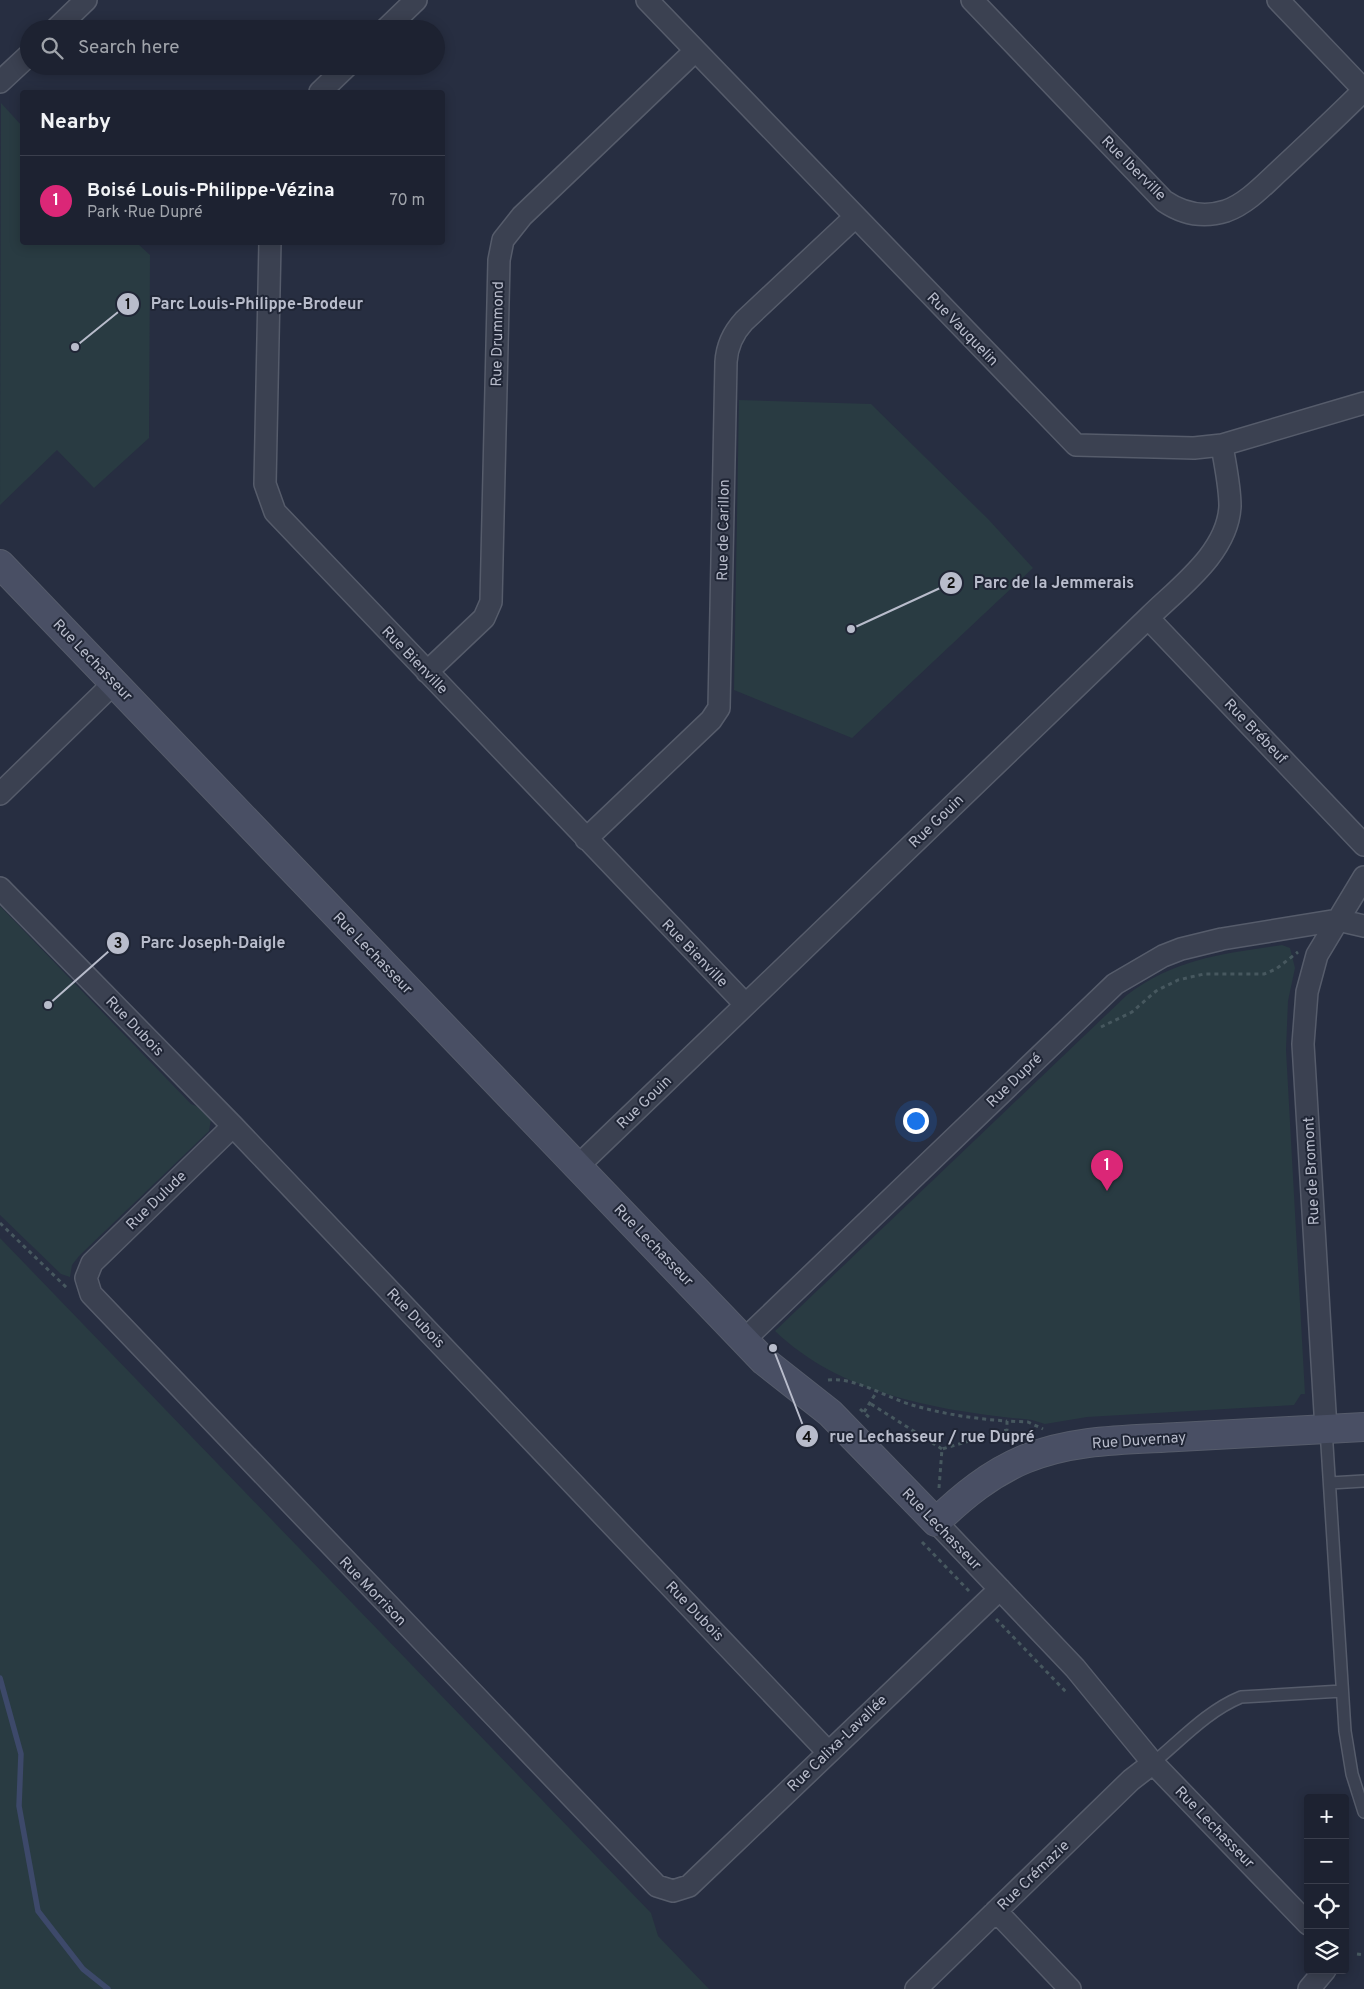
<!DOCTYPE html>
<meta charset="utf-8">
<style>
:root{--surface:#1d2231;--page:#252a39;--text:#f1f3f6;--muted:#a0a4ab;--line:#3b3f4d;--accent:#db2777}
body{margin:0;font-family:Overpass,sans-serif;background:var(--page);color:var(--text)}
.controls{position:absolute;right:15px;bottom:15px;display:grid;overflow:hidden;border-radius:5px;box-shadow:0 2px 12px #0003}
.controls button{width:45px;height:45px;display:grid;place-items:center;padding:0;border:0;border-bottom:1px solid var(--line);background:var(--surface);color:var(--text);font:25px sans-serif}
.you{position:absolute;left:915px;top:1120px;width:18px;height:18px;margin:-12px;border:4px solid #fff;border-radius:50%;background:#1a73e8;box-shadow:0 0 0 8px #1a73e833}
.badge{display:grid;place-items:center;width:32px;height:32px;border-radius:50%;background:var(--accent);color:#fff;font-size:16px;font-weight:700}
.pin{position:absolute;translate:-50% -41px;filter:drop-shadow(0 1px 2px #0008)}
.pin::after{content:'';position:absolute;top:26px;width:18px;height:15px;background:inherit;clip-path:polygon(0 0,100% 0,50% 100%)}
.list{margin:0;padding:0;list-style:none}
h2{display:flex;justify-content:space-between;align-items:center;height:65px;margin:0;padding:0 20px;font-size:21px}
h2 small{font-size:16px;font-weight:400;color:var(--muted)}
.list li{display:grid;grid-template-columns:32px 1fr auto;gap:15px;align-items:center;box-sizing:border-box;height:90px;padding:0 20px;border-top:1px solid var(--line)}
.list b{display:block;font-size:19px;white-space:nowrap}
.list p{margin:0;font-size:16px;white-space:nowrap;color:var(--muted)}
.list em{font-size:16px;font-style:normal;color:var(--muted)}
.icon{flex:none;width:28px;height:28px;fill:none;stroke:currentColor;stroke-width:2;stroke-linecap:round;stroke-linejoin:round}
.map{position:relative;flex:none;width:1364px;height:1989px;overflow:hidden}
.search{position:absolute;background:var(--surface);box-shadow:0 2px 12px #0003;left:20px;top:20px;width:425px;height:55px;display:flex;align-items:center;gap:12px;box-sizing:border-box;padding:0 18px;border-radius:28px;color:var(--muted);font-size:19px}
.panel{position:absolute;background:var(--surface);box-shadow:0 2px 12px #0003;left:20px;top:90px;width:425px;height:155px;border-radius:5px}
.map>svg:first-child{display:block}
</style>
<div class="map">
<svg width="1364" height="1989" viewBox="0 0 1364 1989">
<rect width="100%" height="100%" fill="#272e41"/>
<!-- green -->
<path fill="#293b42" d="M 1,103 L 22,126 L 22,242 L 137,243 L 150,255 L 149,438 L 94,488 L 57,450 L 0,505 Z
M 739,400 L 871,404 L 988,519 L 1033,568 L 852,738 L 734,690 Z
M 0,906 L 191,1104 L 203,1109 L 211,1119 L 209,1131 L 79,1256 L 72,1265 L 70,1277 L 61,1274 L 0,1215 Z
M 1282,945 L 1290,948 L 1295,968 L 1288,1001 L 1286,1050 L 1305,1394 L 1301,1394 L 1294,1405 L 1087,1417 L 1045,1424 L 1032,1420 C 942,1411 843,1396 775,1331 L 1127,995 C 1176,958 1223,954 1282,945 Z
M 0,1238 L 651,1913 L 658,1936 L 709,1989 L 0,1989 Z"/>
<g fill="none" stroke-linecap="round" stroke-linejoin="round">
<!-- stream -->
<path stroke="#3d496a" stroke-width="5.5" d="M 0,1678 L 21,1754 L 19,1806 L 38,1911 L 83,1969 L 108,1989"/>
<defs>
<path id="lane" d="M 1326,1429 L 1345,1731 L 1352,1774 L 1364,1812
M 1330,1483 L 1364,1481
M 1153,1763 C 1181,1740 1207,1711 1241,1697 L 1342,1691"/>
<path id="street" d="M 647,0 L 1076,445 L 1194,448 L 1222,445 L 1364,403
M 972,0 L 1164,201 C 1183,214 1204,218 1226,211 C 1246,204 1263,186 1278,172 C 1307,145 1336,118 1364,90
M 1278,0 L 1364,90
M 56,29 L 86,0
M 386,29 L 416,0
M 0,82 L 29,55
M 320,92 L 347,66
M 270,242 L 265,484 L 275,512 L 745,1004
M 1148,618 L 1364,845
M 427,672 L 484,618 L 491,602 L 499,260 L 503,240 L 522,216 L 695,51
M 0,794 L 115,682
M 586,839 L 711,720 L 719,708 L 726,362 C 727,345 733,333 744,321 L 855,217
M 0,888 L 233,1126 L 828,1752
M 233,1126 L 92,1263 L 86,1278 L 91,1294 L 657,1886 L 673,1891 L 689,1886 L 1000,1589
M 578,1166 L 1148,618 C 1178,588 1228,553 1230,506 C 1230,486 1225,465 1222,445
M 745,1339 L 1115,984 L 1163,956 L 1181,949 L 1222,939 L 1338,920 L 1364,926
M 1326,1429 L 1303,1044 L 1307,992 L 1317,955 L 1364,877
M 936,1522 L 1075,1668 L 1153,1763 L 1308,1924
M 996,1911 L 1070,1989
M 916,1989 L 1131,1780 L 1153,1763
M 1309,1989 L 1325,1970"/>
<path id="secondary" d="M 0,564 L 764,1361 L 830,1413 L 936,1522 C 963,1496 991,1473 1025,1459 C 1073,1439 1127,1440 1178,1437 C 1240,1434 1302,1430 1364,1427"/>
</defs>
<!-- lane casing -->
<use href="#lane" stroke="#565c6b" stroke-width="14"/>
<!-- street casing -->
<use href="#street" stroke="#565c6b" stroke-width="24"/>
<!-- secondary casing -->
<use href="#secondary" stroke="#565c6b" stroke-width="30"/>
<!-- path -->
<path stroke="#47585f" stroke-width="3" stroke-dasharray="4 4" stroke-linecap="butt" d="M 1101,1027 L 1132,1012 L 1156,991 L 1178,980 L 1204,974 L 1264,974 L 1276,969 L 1298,952
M 0,1223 L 67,1288
M 828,1380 C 855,1377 885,1397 912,1405 C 943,1414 975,1419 1007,1421
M 871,1404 L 942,1449
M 860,1409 L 870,1418
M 864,1412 L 876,1393
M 939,1488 L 942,1449 L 1007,1430 L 1007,1421 L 1028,1422 L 1043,1429
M 922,1542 L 969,1591
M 996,1619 L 1068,1694
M 1357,1954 L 1364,1955"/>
<!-- lane -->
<use href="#lane" stroke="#3b4151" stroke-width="11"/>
<!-- street -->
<use href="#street" stroke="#3b4151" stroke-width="21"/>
<!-- secondary -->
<use href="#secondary" stroke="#494f64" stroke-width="28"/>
</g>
<g text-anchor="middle" stroke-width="4" stroke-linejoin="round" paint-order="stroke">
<!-- street labels -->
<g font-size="15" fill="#b8bccb" stroke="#202636">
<text transform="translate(1134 168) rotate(45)" y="5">Rue Iberville</text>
<text transform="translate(963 329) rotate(46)" y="5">Rue Vauquelin</text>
<text transform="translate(497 334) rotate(-89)" y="5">Rue Drummond</text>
<text transform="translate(723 530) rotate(-89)" y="5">Rue de Carillon</text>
<text transform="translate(93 660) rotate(46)" y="5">Rue Lechasseur</text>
<text transform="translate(415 660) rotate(46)" y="5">Rue Bienville</text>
<text transform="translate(1256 731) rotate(46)" y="5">Rue Brébeuf</text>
<text transform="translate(936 821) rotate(-44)" y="5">Rue Gouin</text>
<text transform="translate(373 953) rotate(46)" y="5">Rue Lechasseur</text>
<text transform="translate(695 953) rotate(46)" y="5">Rue Bienville</text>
<text transform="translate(135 1026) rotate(46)" y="5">Rue Dubois</text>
<text transform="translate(1014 1080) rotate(-44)" y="5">Rue Dupré</text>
<text transform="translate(644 1102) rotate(-44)" y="5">Rue Gouin</text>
<text transform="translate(1311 1171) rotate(-93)" y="5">Rue de Bromont</text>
<text transform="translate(156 1200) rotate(-44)" y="5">Rue Dulude</text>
<text transform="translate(654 1245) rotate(46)" y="5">Rue Lechasseur</text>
<text transform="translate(416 1318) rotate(46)" y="5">Rue Dubois</text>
<text transform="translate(1139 1440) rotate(-4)" y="5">Rue Duvernay</text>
<text transform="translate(942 1529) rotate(46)" y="5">Rue Lechasseur</text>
<text transform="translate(373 1591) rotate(46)" y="5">Rue Morrison</text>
<text transform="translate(695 1611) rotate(46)" y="5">Rue Dubois</text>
<text transform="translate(837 1743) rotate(-44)" y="5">Rue Calixa-Lavallée</text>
<text transform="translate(1215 1827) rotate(46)" y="5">Rue Lechasseur</text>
<text transform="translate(1033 1875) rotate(-44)" y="5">Rue Crémazie</text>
</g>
</g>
<!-- callouts -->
<path fill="none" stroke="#b8bccb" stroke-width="2" d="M75 347L128 304M851 629L951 583M48 1005L118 943M773 1348L807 1436"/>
<g fill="#b8bccb" stroke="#202636" stroke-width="2">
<circle cx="75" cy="347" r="5"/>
<circle cx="851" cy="629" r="5"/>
<circle cx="48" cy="1005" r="5"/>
<circle cx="773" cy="1348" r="5"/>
<circle cx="128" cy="304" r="12"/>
<circle cx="951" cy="583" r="12"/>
<circle cx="118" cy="943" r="12"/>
<circle cx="807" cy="1436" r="12"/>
</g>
<g font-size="15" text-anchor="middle" font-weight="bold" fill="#111">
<text x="128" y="309">1</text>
<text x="951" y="588">2</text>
<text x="118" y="948">3</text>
<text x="807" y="1442">4</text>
</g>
<g font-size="16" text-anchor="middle" font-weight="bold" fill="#b8bccb" stroke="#202636" stroke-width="4" stroke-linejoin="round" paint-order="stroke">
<text x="257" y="309">Parc Louis-Philippe-Brodeur</text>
<text x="1054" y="588">Parc de la Jemmerais</text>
<text x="213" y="948">Parc Joseph-Daigle</text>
<text x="932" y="1442">rue Lechasseur / rue Dupré</text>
</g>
</svg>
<div class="controls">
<button>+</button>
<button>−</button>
<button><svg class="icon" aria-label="locate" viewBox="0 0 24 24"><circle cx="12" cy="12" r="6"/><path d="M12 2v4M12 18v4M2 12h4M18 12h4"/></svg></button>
<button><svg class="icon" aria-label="layers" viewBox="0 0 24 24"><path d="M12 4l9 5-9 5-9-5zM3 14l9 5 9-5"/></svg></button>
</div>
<div class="you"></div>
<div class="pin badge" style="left:1107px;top:1191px">1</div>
<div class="search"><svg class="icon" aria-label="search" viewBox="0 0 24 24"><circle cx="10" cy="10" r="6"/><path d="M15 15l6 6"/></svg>Search here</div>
<section class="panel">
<h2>Nearby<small></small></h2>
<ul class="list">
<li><span class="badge">1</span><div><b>Boisé Louis-Philippe-Vézina</b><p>Park · Rue Dupré</p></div><em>70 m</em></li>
</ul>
</section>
</div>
